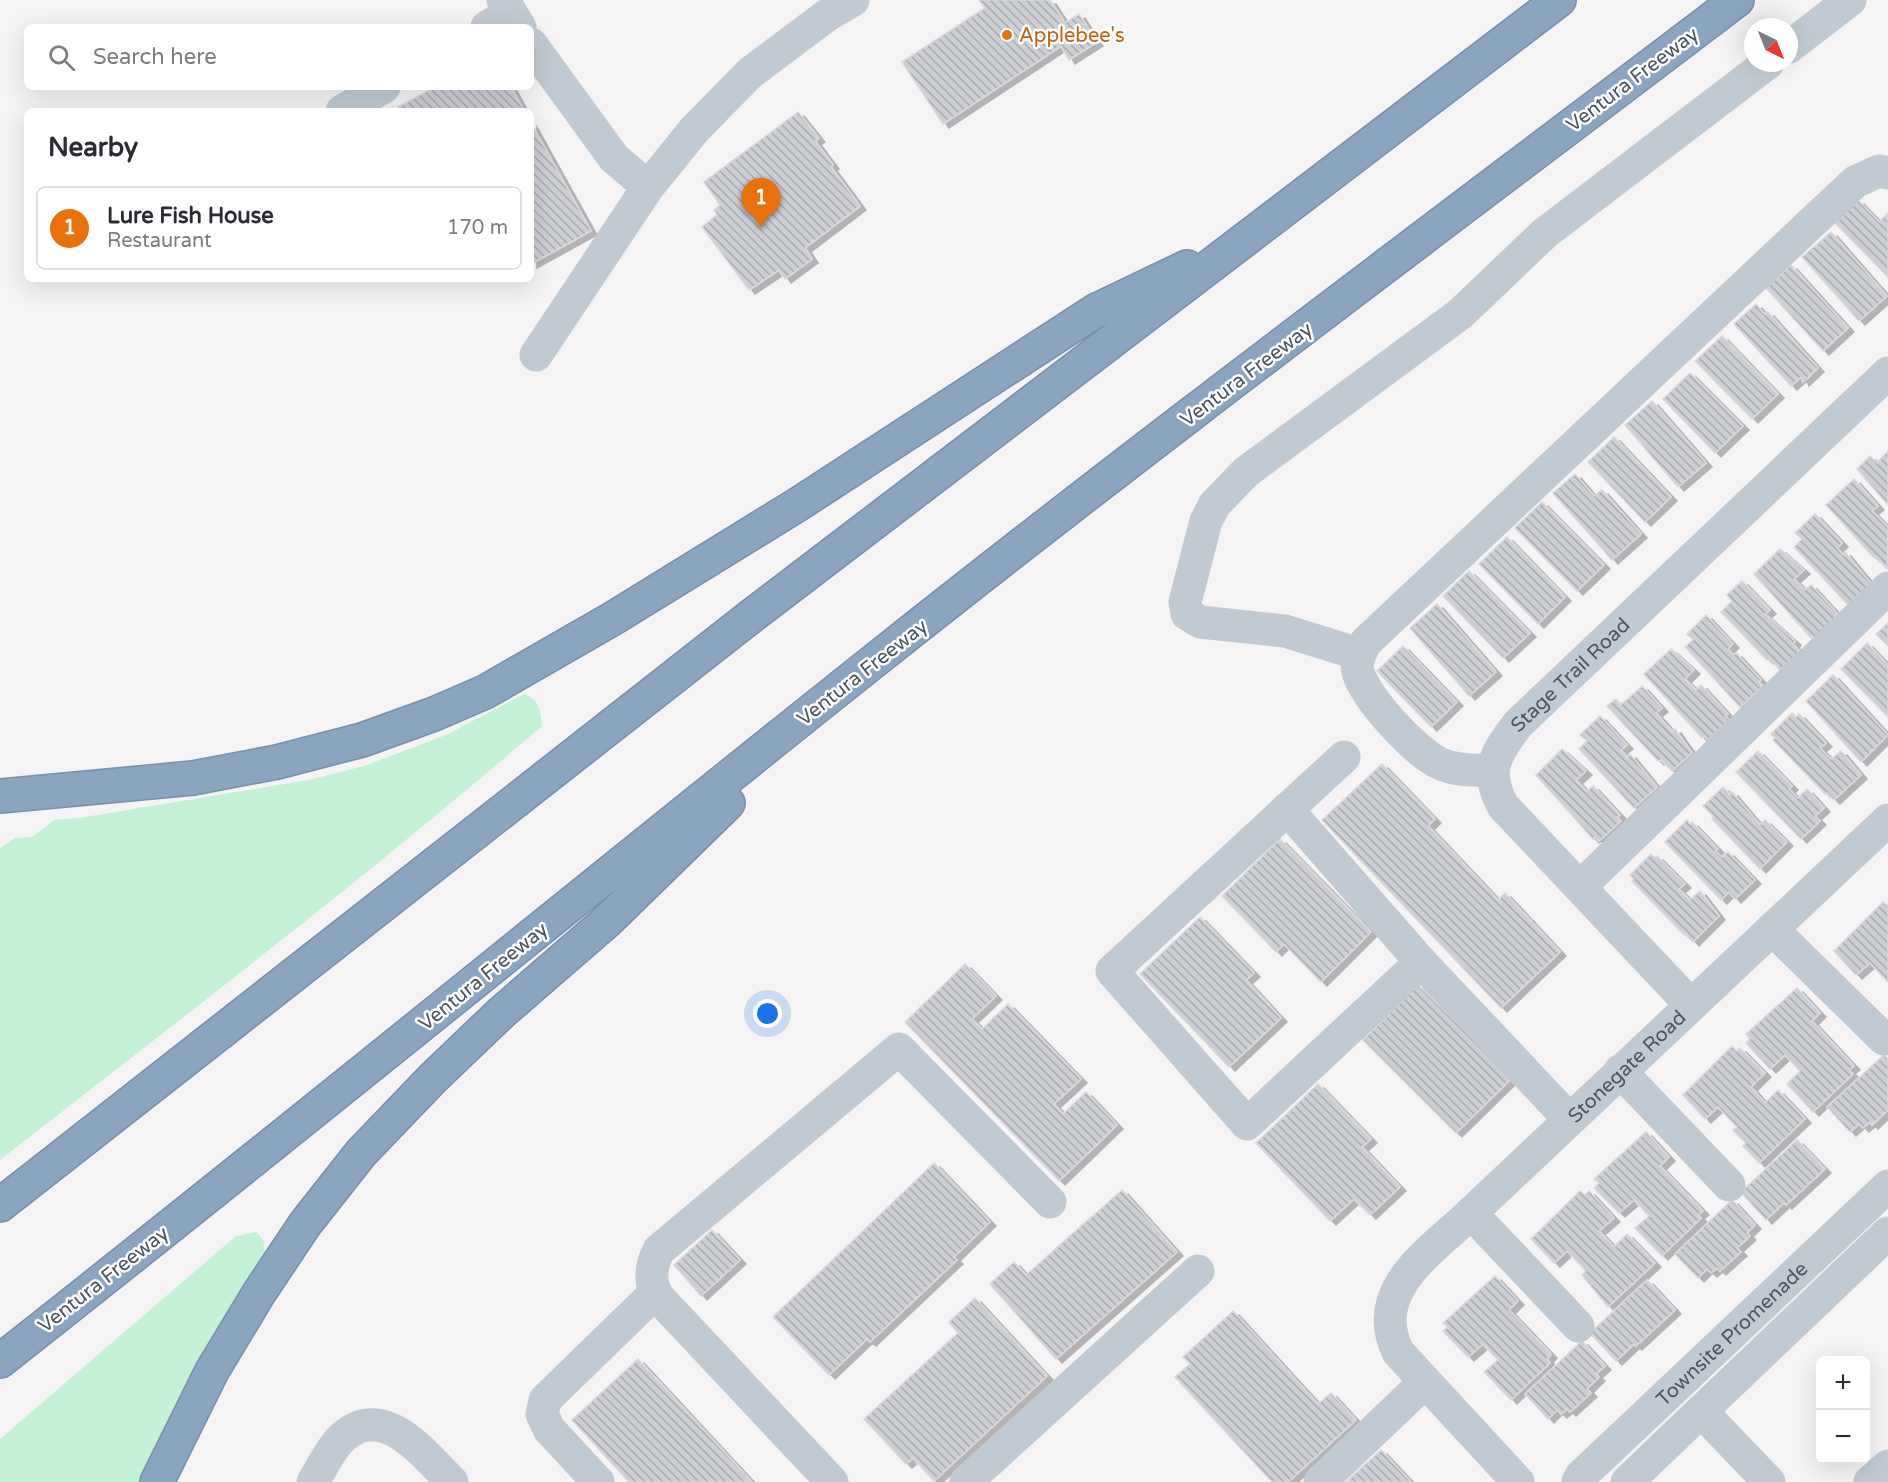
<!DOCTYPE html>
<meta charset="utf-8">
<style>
:root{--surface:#fff;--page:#f7f7f7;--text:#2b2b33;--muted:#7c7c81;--line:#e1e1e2;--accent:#2563eb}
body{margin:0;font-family:"Varela Round",sans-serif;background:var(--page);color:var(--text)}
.controls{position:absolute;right:18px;bottom:18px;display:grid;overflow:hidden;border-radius:9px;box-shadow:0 6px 24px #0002}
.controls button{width:54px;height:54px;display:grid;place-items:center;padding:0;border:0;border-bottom:2px solid var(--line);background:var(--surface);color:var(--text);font:30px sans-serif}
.compass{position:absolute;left:1744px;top:18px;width:54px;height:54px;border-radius:50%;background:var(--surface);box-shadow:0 6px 24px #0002;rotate:137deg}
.you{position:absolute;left:768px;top:1014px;width:21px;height:21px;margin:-15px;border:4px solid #fff;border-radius:50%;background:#1a73e8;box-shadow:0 0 0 9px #1a73e833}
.badge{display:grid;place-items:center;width:39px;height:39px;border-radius:50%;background:var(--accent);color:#fff;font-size:20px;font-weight:700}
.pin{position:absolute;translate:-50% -50px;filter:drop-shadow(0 2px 3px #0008)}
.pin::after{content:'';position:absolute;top:32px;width:21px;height:18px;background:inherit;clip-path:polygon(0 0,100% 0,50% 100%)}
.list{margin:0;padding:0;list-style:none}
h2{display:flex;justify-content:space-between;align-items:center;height:78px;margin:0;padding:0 24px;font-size:26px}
h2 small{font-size:20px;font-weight:400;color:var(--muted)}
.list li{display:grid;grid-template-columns:39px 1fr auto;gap:18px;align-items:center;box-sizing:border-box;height:84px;margin:0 12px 12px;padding:0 12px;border:2px solid var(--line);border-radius:9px}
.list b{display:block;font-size:22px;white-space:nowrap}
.list p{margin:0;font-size:20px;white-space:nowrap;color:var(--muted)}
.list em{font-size:20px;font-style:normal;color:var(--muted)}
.icon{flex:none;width:33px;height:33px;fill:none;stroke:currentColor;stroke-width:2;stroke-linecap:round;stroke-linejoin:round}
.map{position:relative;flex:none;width:1888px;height:1482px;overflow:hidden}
.search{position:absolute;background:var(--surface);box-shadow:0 6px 24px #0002;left:24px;top:24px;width:510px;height:66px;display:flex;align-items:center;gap:15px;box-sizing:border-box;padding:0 21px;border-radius:9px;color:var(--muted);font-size:22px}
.panel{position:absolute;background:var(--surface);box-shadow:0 6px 24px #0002;left:24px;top:108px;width:510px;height:174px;border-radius:9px}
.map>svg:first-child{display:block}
</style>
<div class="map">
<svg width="1888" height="1482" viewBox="0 0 1888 1482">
<defs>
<pattern id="building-back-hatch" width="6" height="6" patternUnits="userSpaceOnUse" patternTransform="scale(1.5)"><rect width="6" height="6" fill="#cdcfd5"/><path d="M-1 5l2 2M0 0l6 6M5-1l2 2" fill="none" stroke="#a8abb0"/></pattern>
<filter id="shadow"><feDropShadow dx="6" dy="4" stdDeviation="0" flood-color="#0004"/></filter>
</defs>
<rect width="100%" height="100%" fill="#f5f3f3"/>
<!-- green -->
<path fill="#c3f1d5" d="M 524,694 C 539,699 541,711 542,726 C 367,877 182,1018 0,1160 L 0,848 L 15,838 L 32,837 L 54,820 L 79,818 L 309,780 L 364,766 L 446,735 Z
M 256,1232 L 265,1242 L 263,1247 L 268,1253 L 179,1401 L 139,1482 L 0,1482 L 0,1439 L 236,1236 Z"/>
<!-- building -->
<path fill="url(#building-back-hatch)" stroke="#d7d9de" stroke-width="1.5" filter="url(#shadow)" d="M 979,0 L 1050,0 L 1065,23 L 1079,14 L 1097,42 L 1069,60 L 1061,46 L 943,124 L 902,62 L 985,8 Z
M 435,87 L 456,87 L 458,89 L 462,87 L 511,87 L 524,111 L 400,111 L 398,107 Z
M 798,112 L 819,138 L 815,141 L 833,165 L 831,167 L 860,206 L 805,248 L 812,259 L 785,279 L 779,270 L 749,290 L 702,227 L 717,215 L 714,210 L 720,205 L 704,182 Z
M 531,123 L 591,231 L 531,264 Z
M 1858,200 L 1879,222 L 1888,213 L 1888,277 L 1835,223 Z
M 1831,232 L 1887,296 L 1859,321 L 1802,257 Z
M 1791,265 L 1848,328 L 1823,351 L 1766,288 Z
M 1756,304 L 1764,314 L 1768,312 L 1818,368 L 1803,382 L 1801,377 L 1791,386 L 1734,324 Z
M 1722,336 L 1778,394 L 1752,419 L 1695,361 Z
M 1690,373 L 1743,426 L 1715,453 L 1663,399 Z
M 1652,401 L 1706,463 L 1678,487 L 1625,425 Z
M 1614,437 L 1671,497 L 1645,522 L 1588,462 Z
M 1888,451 L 1888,505 L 1857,469 L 1870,456 L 1877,463 Z
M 1575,474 L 1594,496 L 1602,490 L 1641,534 L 1612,560 L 1553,493 Z
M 1854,479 L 1878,506 L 1872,511 L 1888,527 L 1887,569 L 1877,557 L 1874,558 L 1826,505 Z
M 1542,502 L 1604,565 L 1577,591 L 1515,528 Z
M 1815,514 L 1842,543 L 1837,548 L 1843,555 L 1845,552 L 1872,585 L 1849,606 L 1794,547 L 1802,539 L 1795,533 Z
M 1507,537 L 1565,597 L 1538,624 L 1479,564 Z
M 1780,549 L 1804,570 L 1794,579 L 1805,590 L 1811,585 L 1838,614 L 1835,616 L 1838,620 L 1817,640 L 1813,636 L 1811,638 L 1754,574 Z
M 1469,571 L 1530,633 L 1503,658 L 1443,596 Z
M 1742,581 L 1770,610 L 1765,614 L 1795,641 L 1793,644 L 1800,652 L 1780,670 L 1770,659 L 1767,660 L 1721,612 L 1732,601 L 1727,595 Z
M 1437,604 L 1496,672 L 1469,696 L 1410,628 Z
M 1706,615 L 1733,644 L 1728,649 L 1734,655 L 1736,653 L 1761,680 L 1759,682 L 1763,686 L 1740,707 L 1685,647 L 1693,640 L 1687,634 Z
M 1888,623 L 1888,646 L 1876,634 Z
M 1867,643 L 1888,665 L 1888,717 L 1841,669 Z
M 1403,646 L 1457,702 L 1431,727 L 1377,671 Z
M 1671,649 L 1694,670 L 1685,679 L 1696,690 L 1701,685 L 1728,714 L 1725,716 L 1729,720 L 1708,740 L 1704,736 L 1702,738 L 1644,674 Z
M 1833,675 L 1888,735 L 1861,762 L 1806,701 Z
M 1642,686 L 1662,708 L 1656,713 L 1672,731 L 1675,729 L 1692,753 L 1672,771 L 1661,760 L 1658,761 L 1607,706 L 1616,699 L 1621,705 Z
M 1792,713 L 1796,717 L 1799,714 L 1826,743 L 1820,748 L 1831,759 L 1841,751 L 1861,775 L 1834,800 L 1827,793 L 1825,794 L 1773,740 L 1775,738 L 1771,734 Z
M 1600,716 L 1627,745 L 1621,750 L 1627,757 L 1630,754 L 1657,787 L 1634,808 L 1579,749 L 1587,741 L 1580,735 Z
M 1562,749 L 1586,771 L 1576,780 L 1587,791 L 1593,786 L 1620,815 L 1617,817 L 1621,821 L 1599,841 L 1595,837 L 1593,839 L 1536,775 Z
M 1758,751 L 1792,786 L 1789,789 L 1798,798 L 1807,789 L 1824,808 L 1815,816 L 1820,821 L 1801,839 L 1736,772 Z
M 1382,764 L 1435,819 L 1428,826 L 1498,900 L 1505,893 L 1560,952 L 1501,1008 L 1322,820 Z
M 1723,787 L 1730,795 L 1732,792 L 1760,825 L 1765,820 L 1787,842 L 1760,869 L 1712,819 L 1714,817 L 1703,806 Z
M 1687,820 L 1690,824 L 1692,822 L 1718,849 L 1715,851 L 1722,857 L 1728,852 L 1755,880 L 1735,899 L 1729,892 L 1721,900 L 1665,842 Z
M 1280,839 L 1371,932 L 1321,982 L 1284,944 L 1276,952 L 1222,896 Z
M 1651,854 L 1655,858 L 1657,856 L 1685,884 L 1679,889 L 1690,900 L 1700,891 L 1719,916 L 1693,942 L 1685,933 L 1684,935 L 1632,881 L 1634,879 L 1630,875 Z
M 1883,902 L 1888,906 L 1888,982 L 1870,963 L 1856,975 L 1834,951 Z
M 1200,917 L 1254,973 L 1246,980 L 1281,1018 L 1229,1067 L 1140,974 Z
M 965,964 L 996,996 L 972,1019 L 982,1029 L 1008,1004 L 1081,1079 L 1054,1104 L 1063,1114 L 1086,1092 L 1117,1125 L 1059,1181 L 905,1022 Z
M 1418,985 L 1512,1078 L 1456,1133 L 1363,1040 Z
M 1797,988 L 1820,1013 L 1812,1021 L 1854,1066 L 1849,1070 L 1853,1074 L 1813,1112 L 1787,1084 L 1800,1071 L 1785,1055 L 1770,1069 L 1746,1043 L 1750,1039 L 1746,1034 Z
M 1732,1046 L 1736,1051 L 1740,1048 L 1765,1073 L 1751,1087 L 1765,1103 L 1778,1090 L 1805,1119 L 1759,1163 L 1743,1146 L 1746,1143 L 1733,1130 L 1737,1127 L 1718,1107 L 1705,1119 L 1683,1095 Z
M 1884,1055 L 1888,1059 L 1888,1110 L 1872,1125 L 1870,1122 L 1863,1128 L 1859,1124 L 1850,1132 L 1827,1107 Z
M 1318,1084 L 1371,1139 L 1362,1147 L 1400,1187 L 1370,1215 L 1354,1199 L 1330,1221 L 1256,1143 Z
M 1646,1132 L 1669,1157 L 1660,1166 L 1703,1211 L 1698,1215 L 1701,1218 L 1662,1256 L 1635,1228 L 1649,1216 L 1634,1200 L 1619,1213 L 1594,1188 L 1599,1183 L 1594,1179 Z
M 1797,1140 L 1825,1169 L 1786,1205 L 1784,1203 L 1766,1220 L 1741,1192 Z
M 934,1163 L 990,1222 L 954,1257 L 957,1260 L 870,1342 L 867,1339 L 829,1375 L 773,1317 Z
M 1122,1190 L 1177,1252 L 1056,1359 L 990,1284 L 1014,1262 L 1026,1275 Z
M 1580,1191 L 1585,1195 L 1589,1191 L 1614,1218 L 1599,1231 L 1614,1247 L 1627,1234 L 1655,1263 L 1608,1307 L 1582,1275 L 1586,1271 L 1567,1251 L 1554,1263 L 1531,1239 Z
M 1732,1200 L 1755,1225 L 1747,1233 L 1750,1236 L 1737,1248 L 1741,1252 L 1720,1271 L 1717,1268 L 1711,1273 L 1707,1269 L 1698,1278 L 1675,1254 Z
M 712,1230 L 740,1260 L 701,1296 L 674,1265 Z
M 1495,1276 L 1518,1301 L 1509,1310 L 1551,1354 L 1547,1359 L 1550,1363 L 1511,1400 L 1484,1372 L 1498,1360 L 1483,1344 L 1468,1357 L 1443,1331 L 1448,1327 L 1443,1323 Z
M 1647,1280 L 1675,1310 L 1636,1346 L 1634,1344 L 1616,1361 L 1590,1333 Z
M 975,1298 L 1047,1376 L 934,1481 L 913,1458 L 906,1464 L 864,1419 L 958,1333 L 949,1322 Z
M 1233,1311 L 1318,1404 L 1331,1393 L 1356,1420 L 1288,1482 L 1272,1482 L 1175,1377 L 1190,1364 L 1183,1357 Z
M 1582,1341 L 1605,1366 L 1596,1374 L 1599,1377 L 1587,1389 L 1591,1393 L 1570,1412 L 1567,1409 L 1561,1414 L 1557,1410 L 1548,1419 L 1525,1394 Z
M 638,1359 L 752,1482 L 629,1482 L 572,1420 Z
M 1381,1450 L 1411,1482 L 1346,1482 Z"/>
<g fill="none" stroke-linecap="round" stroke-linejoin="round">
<defs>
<path id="highway" d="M 0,796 L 193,778 L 277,762 L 362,740 L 434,714 L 485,692 L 612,619 L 797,505 L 1095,311 L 1187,267
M 0,1205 L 754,614 L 1559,0
M 0,1361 C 294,1130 582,893 874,661 C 1158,435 1449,219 1737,0
M 157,1482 L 212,1371 L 259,1293 L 305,1224 L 361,1153 L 433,1078 L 501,1013 L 606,922 L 728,803"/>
</defs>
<!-- highway casing -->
<use href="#highway" stroke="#7690ad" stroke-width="36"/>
<!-- minor -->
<g stroke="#c1cad2" stroke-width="33">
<path d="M 503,0 L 520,27"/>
<path d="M 487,27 L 510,13"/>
<path d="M 531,44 L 614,158 L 648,187"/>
<path d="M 1789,47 L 1850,0"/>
<path d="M 342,111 L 384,87"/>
<path d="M 536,355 L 648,187 L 695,129 L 750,73 L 826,16 L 853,0"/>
<path d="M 1359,654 L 1285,631 L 1200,622 L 1187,614 L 1185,602 L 1206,521 L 1215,504 L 1246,472 L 1460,314 L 1545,233 L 1768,63"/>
<path d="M 1492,771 C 1475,770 1457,771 1441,764 C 1416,753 1366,699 1358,672 C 1355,661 1361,651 1366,642 L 1855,182 L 1879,171 L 1888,173"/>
<path d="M 1287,809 L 1421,962 L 1247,1124 L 1112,971 L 1344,757"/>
<path d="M 1580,887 L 1888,588"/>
<path d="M 1772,929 L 1884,1039"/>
<path d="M 1421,962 L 1569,1119"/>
<path id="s1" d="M 1691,1005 L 1503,806 C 1484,771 1495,754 1518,724 L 1888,373"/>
<path d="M 1620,1071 L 1729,1185"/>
<path d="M 1471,1213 L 1578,1326"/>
<path d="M 1701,1411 L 1769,1482"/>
<path d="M 313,1482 C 321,1469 328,1454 338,1442 C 380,1396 423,1453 452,1482"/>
<path d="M 598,1482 L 549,1429 L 542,1414 L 545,1400 L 655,1293"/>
<path d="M 832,1482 L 659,1298 C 648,1283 651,1265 659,1250 L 899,1049 L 1050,1202"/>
<path d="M 966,1482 L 1198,1271"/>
<path d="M 1320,1482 L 1425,1382"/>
<path id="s2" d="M 1518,1482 L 1398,1352 C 1368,1289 1431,1252 1471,1213 L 1888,820"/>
<path id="s3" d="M 1578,1482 L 1581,1476 L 1888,1186"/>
<path d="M 1627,1482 L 1888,1233"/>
<path d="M 1870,1482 L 1888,1466"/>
</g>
<!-- highway -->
<use href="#highway" stroke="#8ba5c1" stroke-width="33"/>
</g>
<!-- markers -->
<circle fill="#e8710a" stroke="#fff" stroke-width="2" cx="1007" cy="35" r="6"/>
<g text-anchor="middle" stroke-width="5" stroke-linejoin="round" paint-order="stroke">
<!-- food labels -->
<g font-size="20" fill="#c56008" stroke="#fff" text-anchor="start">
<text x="1019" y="42">Applebee's</text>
</g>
<!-- street labels -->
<g font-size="20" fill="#4a5661" stroke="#fff">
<text transform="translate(1632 79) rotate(-37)" y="7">Ventura Freeway</text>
<text transform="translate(1246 374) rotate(-37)" y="7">Ventura Freeway</text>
<text transform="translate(862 672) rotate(-38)" y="7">Ventura Freeway</text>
<text dy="7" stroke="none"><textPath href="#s1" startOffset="436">Stage Trail Road</textPath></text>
<text transform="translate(483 976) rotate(-39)" y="7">Ventura Freeway</text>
<text dy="7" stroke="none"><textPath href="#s2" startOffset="562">Stonegate Road</textPath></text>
<text transform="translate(103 1279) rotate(-38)" y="7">Ventura Freeway</text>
<text dy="7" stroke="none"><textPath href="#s3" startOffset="214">Townsite Promenade</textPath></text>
</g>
</g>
</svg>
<div class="controls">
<button>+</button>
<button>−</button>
</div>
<svg class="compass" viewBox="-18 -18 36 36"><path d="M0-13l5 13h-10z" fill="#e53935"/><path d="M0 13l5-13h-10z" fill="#7c7c81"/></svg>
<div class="you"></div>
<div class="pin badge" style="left:761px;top:228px;background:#e8710a">1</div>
<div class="search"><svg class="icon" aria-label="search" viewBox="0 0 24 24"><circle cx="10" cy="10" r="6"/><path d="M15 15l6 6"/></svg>Search here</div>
<section class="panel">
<h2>Nearby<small></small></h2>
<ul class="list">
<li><span class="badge" style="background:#e8710a">1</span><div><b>Lure Fish House</b><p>Restaurant</p></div><em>170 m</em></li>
</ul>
</section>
</div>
